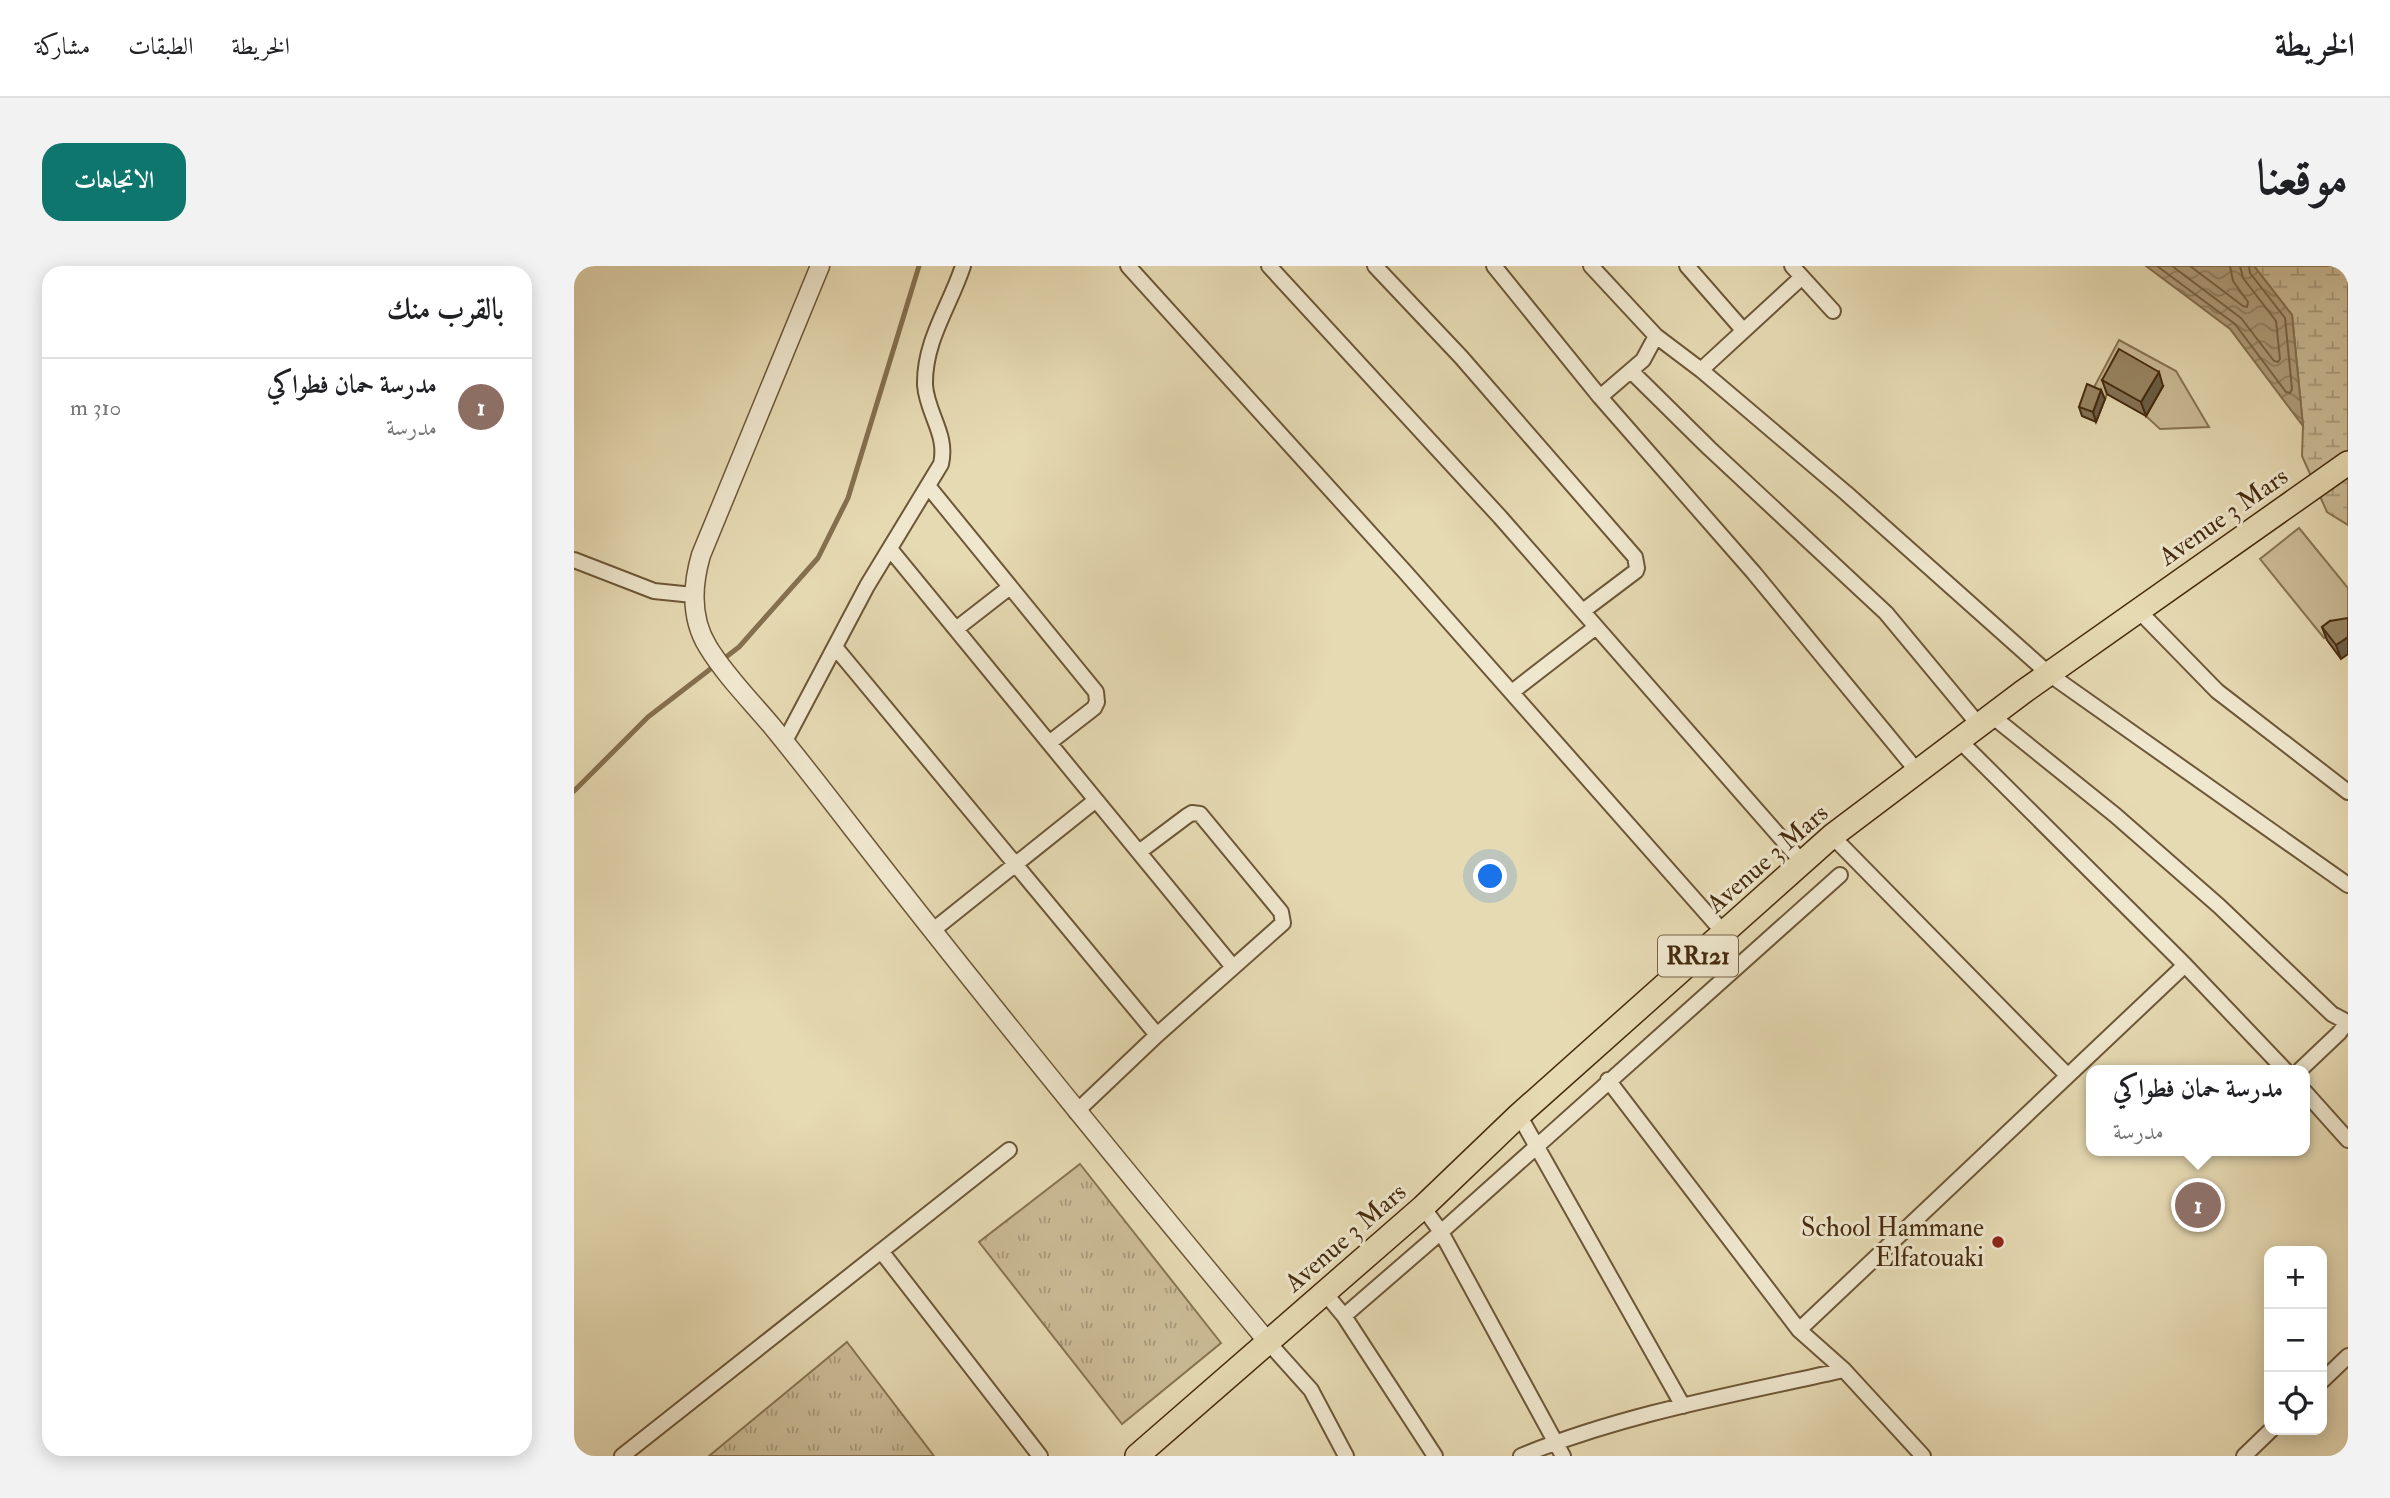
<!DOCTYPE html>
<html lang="ar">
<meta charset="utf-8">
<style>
:root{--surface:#fff;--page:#f2f2f2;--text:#202124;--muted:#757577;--line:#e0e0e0;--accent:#0f766e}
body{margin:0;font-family:"IM FELL Double Pica",Amiri,serif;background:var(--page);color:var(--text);direction:rtl}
.controls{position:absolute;right:21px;bottom:21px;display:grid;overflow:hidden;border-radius:14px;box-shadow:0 4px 18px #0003}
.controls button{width:63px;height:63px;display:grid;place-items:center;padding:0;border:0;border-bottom:2px solid var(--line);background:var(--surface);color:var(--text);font:35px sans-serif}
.you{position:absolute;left:917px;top:611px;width:24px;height:24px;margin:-18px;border:5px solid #fff;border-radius:50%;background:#1a73e8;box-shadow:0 0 0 10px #1a73e833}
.badge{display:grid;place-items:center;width:46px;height:46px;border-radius:50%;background:var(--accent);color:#fff;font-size:23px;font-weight:700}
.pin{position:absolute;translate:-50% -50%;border:4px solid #fff;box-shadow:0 2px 7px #0006}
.popup{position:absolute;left:1512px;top:799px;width:224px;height:91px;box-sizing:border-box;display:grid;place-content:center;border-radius:14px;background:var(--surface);filter:drop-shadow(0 2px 5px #0005);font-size:23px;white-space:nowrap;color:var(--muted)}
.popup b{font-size:26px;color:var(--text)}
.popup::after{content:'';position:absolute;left:50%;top:100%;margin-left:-14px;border:14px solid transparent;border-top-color:var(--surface)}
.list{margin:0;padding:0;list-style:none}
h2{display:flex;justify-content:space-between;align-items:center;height:91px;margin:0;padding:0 28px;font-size:30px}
h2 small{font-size:23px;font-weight:400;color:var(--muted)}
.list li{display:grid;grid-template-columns:46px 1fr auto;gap:21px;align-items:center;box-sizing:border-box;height:98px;padding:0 28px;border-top:2px solid var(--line)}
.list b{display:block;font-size:26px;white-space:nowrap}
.list p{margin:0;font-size:23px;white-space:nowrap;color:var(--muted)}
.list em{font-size:23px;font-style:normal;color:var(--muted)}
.icon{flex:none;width:38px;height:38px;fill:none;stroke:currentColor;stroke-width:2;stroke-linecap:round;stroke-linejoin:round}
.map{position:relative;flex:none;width:1774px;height:1190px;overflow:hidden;direction:ltr;border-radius:21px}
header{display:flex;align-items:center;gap:42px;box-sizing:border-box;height:98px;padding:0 35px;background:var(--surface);border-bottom:2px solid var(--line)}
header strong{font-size:33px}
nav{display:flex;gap:38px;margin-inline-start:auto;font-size:24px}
.intro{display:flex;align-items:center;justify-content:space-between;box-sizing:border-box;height:168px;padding:0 42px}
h1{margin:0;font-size:49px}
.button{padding:18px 32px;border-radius:21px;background:var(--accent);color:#fff;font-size:24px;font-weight:700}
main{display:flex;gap:42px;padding:0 42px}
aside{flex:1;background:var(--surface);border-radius:21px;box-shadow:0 4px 18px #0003}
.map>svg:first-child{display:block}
</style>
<header>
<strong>الخريطة</strong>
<nav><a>الخريطة</a><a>الطبقات</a><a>مشاركة</a></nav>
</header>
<div class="intro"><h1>موقعنا</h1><a class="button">الاتجاهات</a></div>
<main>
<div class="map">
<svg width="1774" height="1190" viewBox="0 0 1774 1190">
<defs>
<pattern id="grass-tufts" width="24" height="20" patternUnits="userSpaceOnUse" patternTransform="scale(1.75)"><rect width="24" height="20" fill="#cbbc97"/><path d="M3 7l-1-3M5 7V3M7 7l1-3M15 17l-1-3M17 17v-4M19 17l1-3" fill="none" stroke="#a7997a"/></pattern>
<pattern id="wetland-marsh" width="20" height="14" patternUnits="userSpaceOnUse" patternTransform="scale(1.75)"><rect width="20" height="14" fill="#cbbc97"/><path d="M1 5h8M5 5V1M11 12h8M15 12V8" fill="none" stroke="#a7997a"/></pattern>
<pattern id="water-waves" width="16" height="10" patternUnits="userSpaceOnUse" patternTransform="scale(1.75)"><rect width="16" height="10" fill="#af9e7b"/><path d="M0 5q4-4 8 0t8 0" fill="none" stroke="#908163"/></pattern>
</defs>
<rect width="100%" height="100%" fill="#e6dab3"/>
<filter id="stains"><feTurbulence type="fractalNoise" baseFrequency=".00286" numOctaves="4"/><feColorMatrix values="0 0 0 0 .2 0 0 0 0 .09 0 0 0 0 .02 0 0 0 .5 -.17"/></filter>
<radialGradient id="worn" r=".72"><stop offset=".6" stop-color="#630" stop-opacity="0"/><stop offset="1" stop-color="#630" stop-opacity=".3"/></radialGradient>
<!-- grass -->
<path fill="url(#grass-tufts)" stroke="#887452" stroke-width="2" d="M 506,898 L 647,1077 L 548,1158 L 405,976 Z
M 273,1076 L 360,1190 L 135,1190 Z"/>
<!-- wetland -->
<path fill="url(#wetland-marsh)" stroke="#887452" stroke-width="2" d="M 1680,0 L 1774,0 L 1774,259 L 1753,246 L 1728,190 L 1729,160 L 1718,49 Z"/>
<!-- garden -->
<path fill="#cbbc97" stroke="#887452" stroke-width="2" d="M 1545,74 L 1602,105 L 1635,161 L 1586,163 L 1572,150 L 1533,128 L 1531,133 L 1517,127 Z
M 1725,262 L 1774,322 L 1774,353 L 1750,372 L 1686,293 Z"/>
<!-- water -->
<path fill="url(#water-waves)" stroke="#85704f" stroke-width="2" d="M 1572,0 L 1680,0 L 1718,49 L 1729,160 L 1656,63 Z"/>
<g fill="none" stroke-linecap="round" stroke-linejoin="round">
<!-- shore -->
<path stroke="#7a6444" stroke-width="2" d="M 1583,0 L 1661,58 L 1712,126 L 1716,127 L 1718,123 L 1711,52 L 1676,7 L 1675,0
M 1598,0 L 1667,52 L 1700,95 L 1704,96 L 1706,93 L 1702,55 L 1669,12 L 1666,0
M 1616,0 L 1669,40 L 1673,41 L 1674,36 L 1659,15 L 1656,0"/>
<!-- stream -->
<path stroke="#85704f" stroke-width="5" d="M 0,525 L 74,451 L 165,381 L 244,292 L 274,232 L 345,0"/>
<defs>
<path id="minor" d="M 554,0 L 832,307 L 1150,667
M 695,0 L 926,251 L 1228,596
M 801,0 L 887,91 L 1061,291 L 1063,302 L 1062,305 L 1009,345
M 920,0 L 1026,131 L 1180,307 L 1343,505
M 1017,0 L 1082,70 L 1127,104 L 1272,227 L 1475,408 L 1774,619
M 1113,0 L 1169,64
M 1218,0 L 1259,45
M 1127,104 L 1228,11
M 1058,106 L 1135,182 L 1312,347 L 1405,459
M 1026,131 L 1069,94 L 1082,70
M 354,220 L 522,426 L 523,436 L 520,442 L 475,477
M 316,283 L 659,701
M 0,294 L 80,325 L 119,329
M 1564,344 L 1643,425 L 1774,526
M 382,363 L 436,321
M 261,381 L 583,769
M 938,426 L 1022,361
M 1418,450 L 1541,549 L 1645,640 L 1758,748 L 1773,756 L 1765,767 L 1726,804
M 1385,474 L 1611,699 L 1711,804
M 211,475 L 293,320 L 367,198 C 374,168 353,148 351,119 C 350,75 376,40 389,0
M 1258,570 L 1493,809
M 358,665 L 522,534
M 1034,814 L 1225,1064 L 1270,1104 L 1349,1190
M 1731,826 L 1774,874
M 502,846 L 583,769 L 709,657 L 707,646 L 626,548 L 618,547 L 613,550 L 565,586
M 945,849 L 1109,1140
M 849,941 L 867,966 L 989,1190
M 307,985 L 466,1190
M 750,1026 L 770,1050 L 861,1190
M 770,1050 L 867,966 L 1266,609
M 1225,1064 L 1611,699
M 694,1076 L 737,1124 L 772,1190
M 1748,1115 L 1774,1090
M 48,1190 L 435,884
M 947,1190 C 1049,1148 1162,1128 1270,1104
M 1670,1190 L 1697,1164"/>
<path id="tertiary" d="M 246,0 L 127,289 C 118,320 116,352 134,381 C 151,409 176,434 197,459 C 225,493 252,528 279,563 C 414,737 553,907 694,1076"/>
<path id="primary" d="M 563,1190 L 849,941 L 945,849 L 1258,570 L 1449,426 L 1774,197"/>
</defs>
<!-- minor casing -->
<use href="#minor" stroke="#6d5737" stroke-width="18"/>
<!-- tertiary casing -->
<use href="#tertiary" stroke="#6d5737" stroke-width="21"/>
<!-- primary casing -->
<use href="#primary" stroke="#452b0e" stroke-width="26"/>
<!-- minor -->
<use href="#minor" stroke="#efe7ce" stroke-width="14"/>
<!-- tertiary -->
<use href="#tertiary" stroke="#efe7ce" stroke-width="18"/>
<!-- primary -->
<use href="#primary" stroke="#e6dab3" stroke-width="23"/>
</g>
<!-- wall -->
<path fill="#847356" stroke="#452b0e" stroke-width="2" d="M 1528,114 L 1589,120 L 1572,150 L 1533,128 Z
M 1531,133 L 1522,156 L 1508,150 L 1505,141 Z
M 1756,355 L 1767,393 L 1753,374 L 1748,361 Z"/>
<!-- shaded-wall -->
<path fill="#6b5e46" stroke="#452b0e" stroke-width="2" d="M 1585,106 L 1589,120 L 1572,150 L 1567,136 Z
M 1527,124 L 1531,133 L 1522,156 L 1519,146 Z
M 1774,371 L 1774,388 L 1767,393 L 1762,379 Z"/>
<!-- building -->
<path fill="#998664" stroke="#452b0e" stroke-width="2" d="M 1545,83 L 1585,106 L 1567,136 L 1528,114 Z
M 1513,118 L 1527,124 L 1519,146 L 1505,141 Z
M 1774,352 L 1774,371 L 1762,379 L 1748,361 L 1756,355 Z"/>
<!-- markers -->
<circle fill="#8f2418" stroke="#efe7ce" stroke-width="2.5" cx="1424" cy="976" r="7"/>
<g text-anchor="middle" stroke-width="6" stroke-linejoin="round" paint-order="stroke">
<!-- shield labels -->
<rect fill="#efe7ce" stroke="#786348" stroke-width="2" x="1084" y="669.5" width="80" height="41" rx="5"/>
<g font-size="24" font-weight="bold" fill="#452b0e">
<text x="1124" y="698">RR121</text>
</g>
<!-- street labels -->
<g font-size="26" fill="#452b0e" stroke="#efe7ce">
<text transform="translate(1649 250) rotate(-35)" y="9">Avenue 3 Mars</text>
<text transform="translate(1193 592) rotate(-41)" y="9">Avenue 3 Mars</text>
<text transform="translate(771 971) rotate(-41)" y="9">Avenue 3 Mars</text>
</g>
<!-- poi labels -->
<g font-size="26" fill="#452b0e" stroke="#efe7ce" text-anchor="end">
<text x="1410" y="970">School Hammane<tspan x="1410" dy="30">Elfatouaki</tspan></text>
</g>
</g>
<rect width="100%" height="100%" filter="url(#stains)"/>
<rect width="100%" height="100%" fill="url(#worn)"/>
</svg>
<div class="controls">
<button>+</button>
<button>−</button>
<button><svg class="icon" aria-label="locate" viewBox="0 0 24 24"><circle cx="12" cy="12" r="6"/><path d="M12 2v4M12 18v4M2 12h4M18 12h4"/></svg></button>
</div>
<div class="you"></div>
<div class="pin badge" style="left:1624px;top:939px;background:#8d6e63">1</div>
<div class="popup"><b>مدرسة حمان فطواكي</b>مدرسة</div>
</div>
<aside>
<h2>بالقرب منك<small></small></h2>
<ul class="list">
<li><span class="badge" style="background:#8d6e63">1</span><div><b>مدرسة حمان فطواكي</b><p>مدرسة</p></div><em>310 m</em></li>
</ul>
</aside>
</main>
